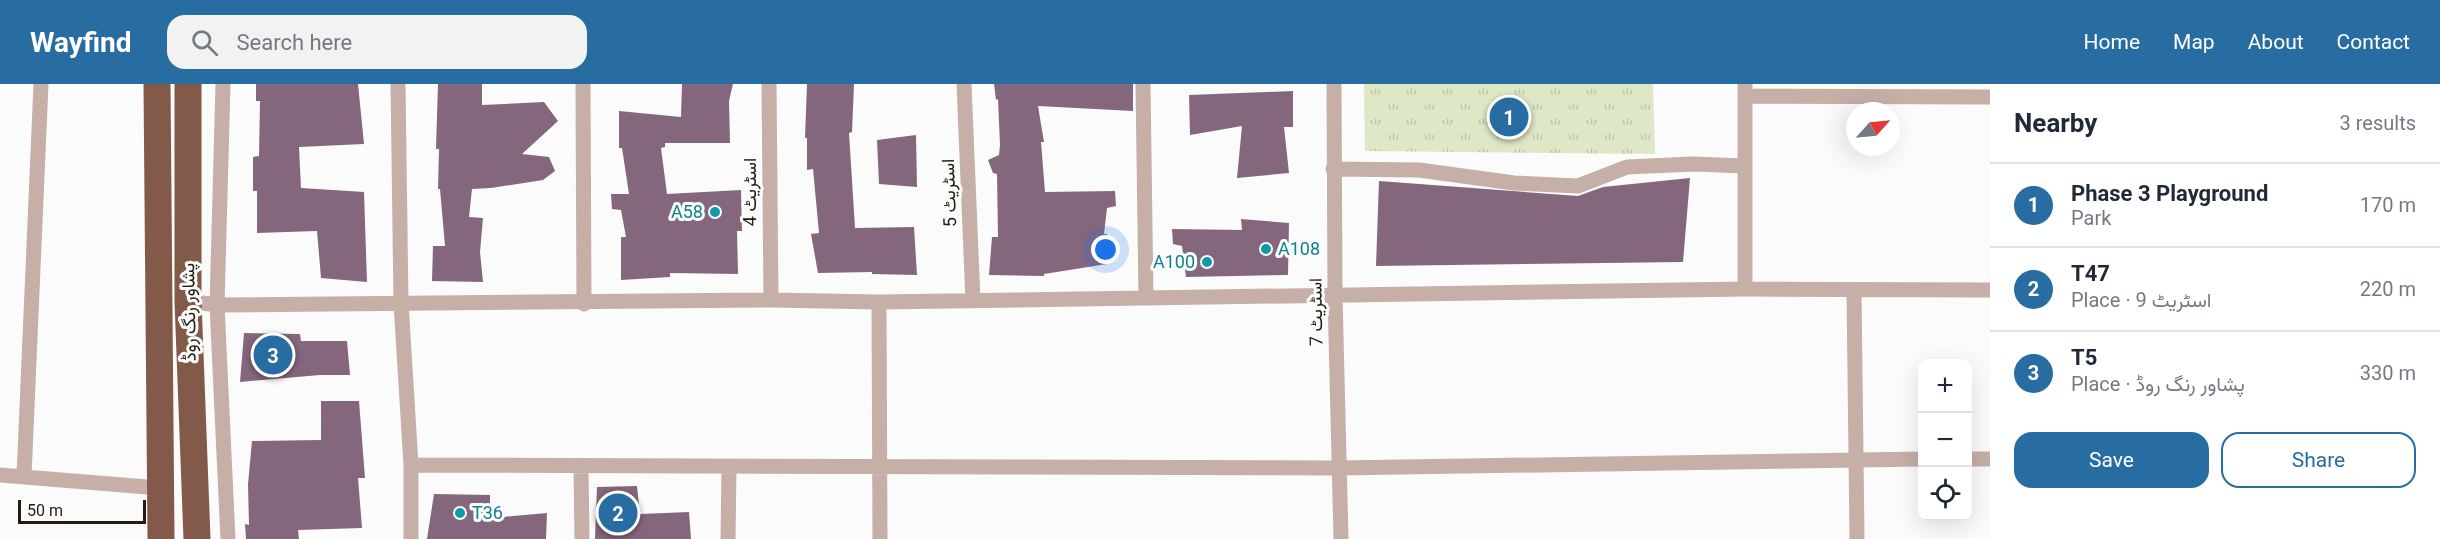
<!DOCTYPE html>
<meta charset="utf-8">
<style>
:root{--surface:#fff;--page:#f2f2f3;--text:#1f2937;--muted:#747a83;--line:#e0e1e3;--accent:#286da2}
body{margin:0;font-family:Roboto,Vazirmatn,sans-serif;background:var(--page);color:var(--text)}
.controls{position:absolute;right:18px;bottom:18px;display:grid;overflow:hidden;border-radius:12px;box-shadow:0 6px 24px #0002}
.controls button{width:54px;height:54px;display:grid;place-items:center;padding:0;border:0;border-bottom:2px solid var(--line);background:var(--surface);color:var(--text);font:30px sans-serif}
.compass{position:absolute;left:1846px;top:18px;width:54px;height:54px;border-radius:50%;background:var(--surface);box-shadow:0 6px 24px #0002;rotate:63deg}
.scale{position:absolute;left:18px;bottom:15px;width:128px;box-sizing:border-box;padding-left:6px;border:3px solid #251b10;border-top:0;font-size:16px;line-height:21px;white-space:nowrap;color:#251b10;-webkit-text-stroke:4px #fbfbfb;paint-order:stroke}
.you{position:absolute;left:1106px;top:166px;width:21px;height:21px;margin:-15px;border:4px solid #fff;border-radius:50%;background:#1a73e8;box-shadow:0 0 0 9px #1a73e833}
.badge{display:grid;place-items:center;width:39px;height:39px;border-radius:50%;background:var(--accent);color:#fff;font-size:20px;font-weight:700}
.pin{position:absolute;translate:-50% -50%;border:3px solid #fff;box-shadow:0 2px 6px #0006}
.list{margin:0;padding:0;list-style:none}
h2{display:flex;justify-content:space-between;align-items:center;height:78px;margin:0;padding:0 24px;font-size:26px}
h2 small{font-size:20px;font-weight:400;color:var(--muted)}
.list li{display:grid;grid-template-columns:39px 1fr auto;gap:18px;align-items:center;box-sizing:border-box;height:84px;padding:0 24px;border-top:2px solid var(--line)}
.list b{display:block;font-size:22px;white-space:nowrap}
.list p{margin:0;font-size:20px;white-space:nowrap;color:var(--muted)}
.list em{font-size:20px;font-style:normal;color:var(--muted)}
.actions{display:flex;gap:12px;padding:18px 24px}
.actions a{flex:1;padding:14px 0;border:2px solid var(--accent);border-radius:18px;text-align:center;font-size:21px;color:var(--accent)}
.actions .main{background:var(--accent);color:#fff}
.icon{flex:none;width:33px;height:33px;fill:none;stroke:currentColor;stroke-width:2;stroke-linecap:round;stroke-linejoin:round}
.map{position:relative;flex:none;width:1990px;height:455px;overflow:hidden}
header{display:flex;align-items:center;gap:36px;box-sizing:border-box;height:84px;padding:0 30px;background:var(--accent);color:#fff}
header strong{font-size:28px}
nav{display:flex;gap:33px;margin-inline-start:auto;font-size:21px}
.search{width:420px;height:54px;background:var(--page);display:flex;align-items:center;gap:15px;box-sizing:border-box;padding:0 21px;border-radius:18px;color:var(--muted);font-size:22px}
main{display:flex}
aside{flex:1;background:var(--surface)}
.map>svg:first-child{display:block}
</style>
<header>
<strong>Wayfind</strong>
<div class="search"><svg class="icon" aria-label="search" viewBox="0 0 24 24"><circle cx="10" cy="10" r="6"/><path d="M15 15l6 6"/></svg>Search here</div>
<nav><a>Home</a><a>Map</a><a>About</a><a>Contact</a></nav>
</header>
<main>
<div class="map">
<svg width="1990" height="455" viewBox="0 0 1990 455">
<defs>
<pattern id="grass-tufts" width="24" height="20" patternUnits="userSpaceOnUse" patternTransform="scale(1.5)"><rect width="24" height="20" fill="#dfe8c6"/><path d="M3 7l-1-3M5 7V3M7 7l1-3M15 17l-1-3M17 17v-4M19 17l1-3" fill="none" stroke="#bfc6a9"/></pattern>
</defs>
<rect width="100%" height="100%" fill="#fbfbfb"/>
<!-- grass -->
<path fill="url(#grass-tufts)" d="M 1364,0 L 1653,0 L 1655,70 L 1365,67 Z"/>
<!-- building -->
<path fill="#85677d" d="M 256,0 L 358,0 L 364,60 L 299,63 L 301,104 L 364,108 L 367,198 L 321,194 L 317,147 L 257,149 L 257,107 L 253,107 L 253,73 L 259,72 L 260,17 L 256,17 Z
M 438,0 L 482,0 L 482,21 L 544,18 L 558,37 L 522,70 L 549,73 L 555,87 L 543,96 L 491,104 L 472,105 L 469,133 L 483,134 L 480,168 L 483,198 L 432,197 L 433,162 L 445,162 L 440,105 L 438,105 L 439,65 L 436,65 Z
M 682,0 L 733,0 L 729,17 L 730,59 L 665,59 L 665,63 L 661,64 L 667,110 L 741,106 L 742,147 L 737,147 L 738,190 L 670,189 L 670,193 L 621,196 L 621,153 L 626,153 L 621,126 L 612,125 L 611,110 L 629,110 L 622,64 L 619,64 L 619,27 L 681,33 Z
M 807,0 L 854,0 L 852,48 L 849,49 L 855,144 L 914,143 L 917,191 L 872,190 L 872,188 L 818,189 L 811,150 L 819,149 L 813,85 L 807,86 L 807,54 L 805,54 Z
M 994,0 L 1133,0 L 1133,27 L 1038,22 L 1044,58 L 1041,58 L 1045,108 L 1115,107 L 1116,122 L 1107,124 L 1104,150 L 1107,150 L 1107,180 L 1044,190 L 1044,192 L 989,191 L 992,153 L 998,153 L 997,90 L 993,89 L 988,76 L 999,71 L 1000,61 L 998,15 L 996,16 Z
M 1293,7 L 1293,43 L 1284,43 L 1289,89 L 1237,94 L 1242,42 L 1190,51 L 1189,11 Z
M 916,51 L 917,103 L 879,100 L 877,56 Z
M 1690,94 L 1683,178 L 1376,182 L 1379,97 L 1578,112 L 1603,103 Z
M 1241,135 L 1289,139 L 1288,191 L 1186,193 L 1182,162 L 1173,160 L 1172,145 L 1242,146 Z
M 244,249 L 300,250 L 301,257 L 347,257 L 350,291 L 320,291 L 240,298 Z
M 321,317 L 359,317 L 365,394 L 358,394 L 362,444 L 298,446 L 299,455 L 246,455 L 245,440 L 249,441 L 248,400 L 252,357 L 321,356 Z
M 637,402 L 640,430 L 689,428 L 691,455 L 595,455 L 597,403 Z
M 434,410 L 490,411 L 490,434 L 547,429 L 546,455 L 427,455 Z"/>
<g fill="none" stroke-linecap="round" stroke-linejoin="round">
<!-- street -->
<path stroke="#c5afa7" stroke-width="15" d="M 223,0 L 217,221 L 228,455
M 398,0 L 401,219 L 411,381 L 411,455
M 583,0 L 584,220
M 769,0 L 771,216
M 964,0 L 973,217
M 1143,0 L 1146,214
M 1334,0 L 1335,211 L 1341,455
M 1745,12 L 1990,13
M 1333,85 L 1419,86 L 1514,99 L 1578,102 L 1627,83 L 1693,80 L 1745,82
M 1745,205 L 1745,0
M 1854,206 L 1857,455
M 188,217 L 217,221 L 771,216 L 879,218 L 1745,205 L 1990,206
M 879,218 L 880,455
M 1968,375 L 1990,375
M 411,381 L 1339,384 L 1922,375
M 581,383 L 582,455
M 0,391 L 159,404
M 24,392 L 41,0
M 728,455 L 729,384"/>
<!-- highway -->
<path stroke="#835949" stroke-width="27" d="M 157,0 L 161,455
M 188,0 L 188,217 L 197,455"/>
</g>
<!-- markers -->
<g fill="#0f9aa8" stroke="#fbfbfb" stroke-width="2">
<circle cx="715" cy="128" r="6"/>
<circle cx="1266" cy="165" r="6"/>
<circle cx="1207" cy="178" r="6"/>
<circle cx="460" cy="429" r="6"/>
</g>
<g text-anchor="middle" stroke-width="6" stroke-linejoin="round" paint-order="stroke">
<!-- street labels -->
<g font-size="18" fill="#251b10" stroke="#fbfbfb">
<text transform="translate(750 108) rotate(-90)" y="6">اسٹریٹ 4</text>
<text transform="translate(949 109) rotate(-92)" y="6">اسٹریٹ 5</text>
<text transform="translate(189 228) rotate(-91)" y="6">پشاور رنگ روڈ</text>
<text transform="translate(1316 228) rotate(-91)" y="6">اسٹریٹ 7</text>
</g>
<!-- culture labels -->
<g font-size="18" fill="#0d838f" stroke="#fbfbfb" text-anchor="end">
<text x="703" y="134">A58</text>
<text x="1278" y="171" text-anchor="start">A108</text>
<text x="1195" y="184">A100</text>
<text x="472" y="435" text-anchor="start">T36</text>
</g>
</g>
</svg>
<div class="controls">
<button>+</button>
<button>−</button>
<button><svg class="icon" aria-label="locate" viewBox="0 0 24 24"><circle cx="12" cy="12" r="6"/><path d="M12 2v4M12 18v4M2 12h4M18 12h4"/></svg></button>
</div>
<svg class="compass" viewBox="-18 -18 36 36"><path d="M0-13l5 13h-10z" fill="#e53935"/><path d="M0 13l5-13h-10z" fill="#747a83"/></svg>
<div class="scale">50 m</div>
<div class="you"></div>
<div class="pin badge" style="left:1509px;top:33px">1</div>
<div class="pin badge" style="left:618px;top:429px">2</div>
<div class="pin badge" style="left:273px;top:271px">3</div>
</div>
<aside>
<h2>Nearby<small>3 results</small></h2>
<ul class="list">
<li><span class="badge">1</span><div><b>Phase 3 Playground</b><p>Park</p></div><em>170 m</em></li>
<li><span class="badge">2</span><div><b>T47</b><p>Place · اسٹریٹ 9</p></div><em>220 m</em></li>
<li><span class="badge">3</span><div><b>T5</b><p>Place · پشاور رنگ روڈ</p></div><em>330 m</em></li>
</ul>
<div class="actions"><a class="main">Save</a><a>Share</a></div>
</aside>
</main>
